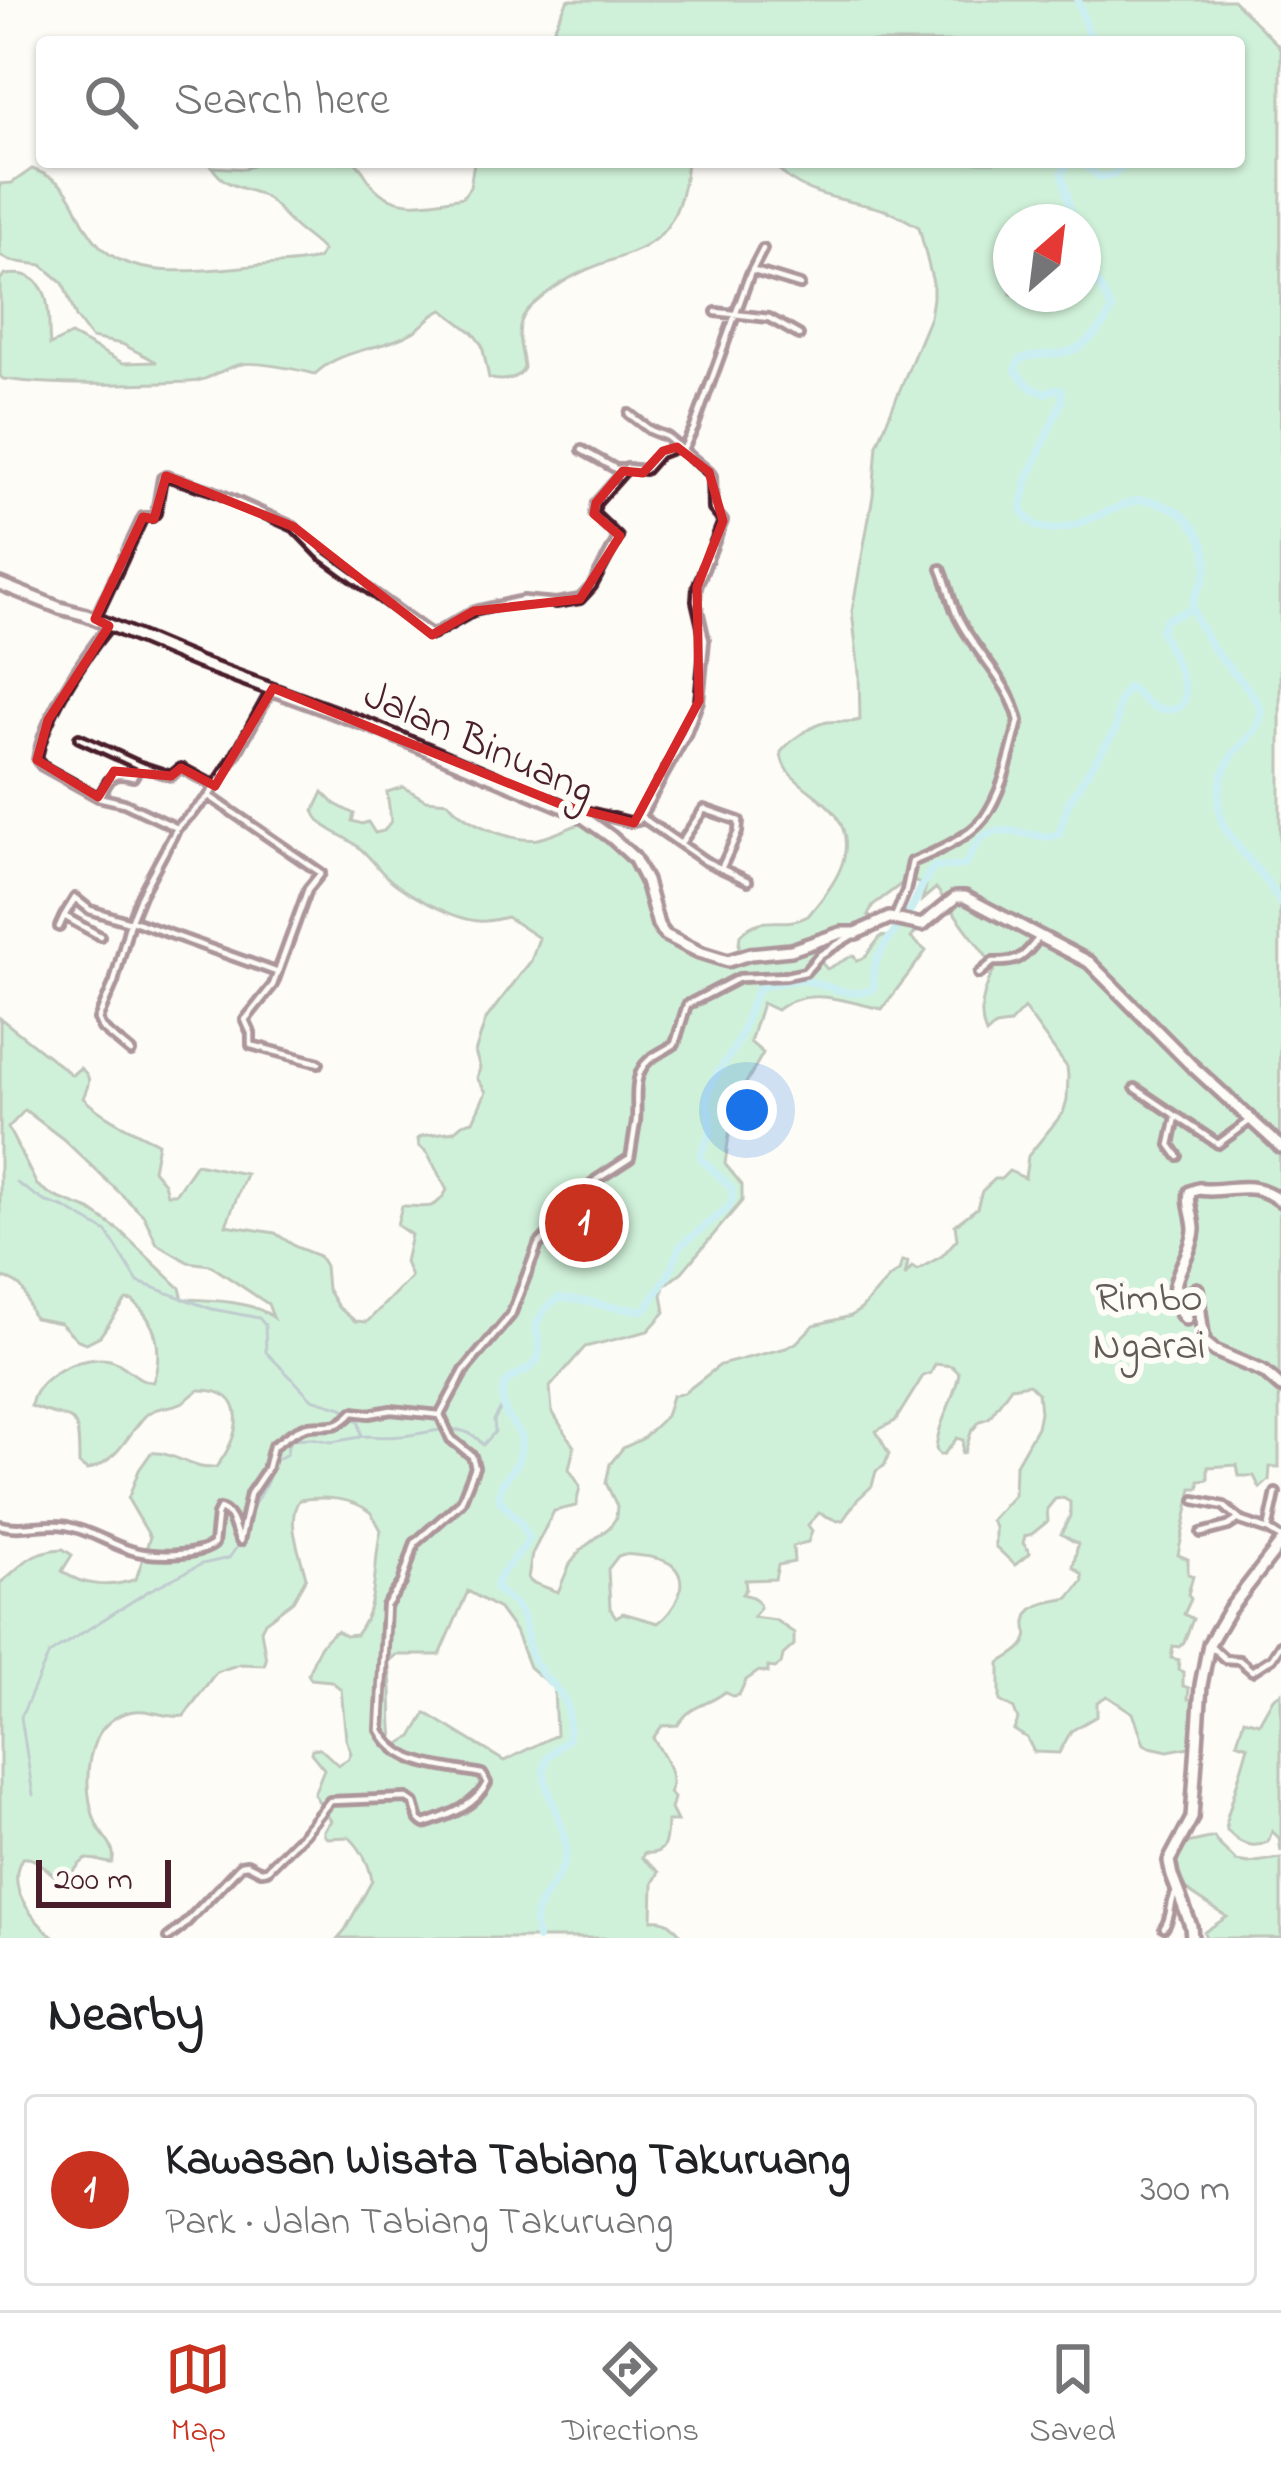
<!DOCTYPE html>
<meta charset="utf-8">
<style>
:root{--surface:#fff;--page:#f2f2f2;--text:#202124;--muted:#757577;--line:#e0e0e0;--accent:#c8321e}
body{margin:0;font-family:"Indie Flower",sans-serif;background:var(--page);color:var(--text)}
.compass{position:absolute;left:993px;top:204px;width:108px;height:108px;border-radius:50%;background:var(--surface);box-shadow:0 3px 9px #0004;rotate:28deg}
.scale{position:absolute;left:36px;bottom:30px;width:135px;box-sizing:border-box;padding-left:12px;border:6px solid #4a1f2b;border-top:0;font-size:33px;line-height:42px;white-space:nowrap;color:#4a1f2b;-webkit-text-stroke:9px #fdfcf7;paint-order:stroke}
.you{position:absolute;left:747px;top:1110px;width:42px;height:42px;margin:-30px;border:9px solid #fff;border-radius:50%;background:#1a73e8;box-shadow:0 0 0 18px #1a73e833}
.badge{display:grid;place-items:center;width:78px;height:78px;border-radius:50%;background:var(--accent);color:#fff;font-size:39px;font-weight:700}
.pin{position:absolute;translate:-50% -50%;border:6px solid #fff;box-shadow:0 3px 12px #0006}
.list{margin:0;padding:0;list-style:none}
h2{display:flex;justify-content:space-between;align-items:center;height:156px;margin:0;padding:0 48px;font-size:51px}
h2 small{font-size:39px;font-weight:400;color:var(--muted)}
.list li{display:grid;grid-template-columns:78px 1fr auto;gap:36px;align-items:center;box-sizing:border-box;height:192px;margin:0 24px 24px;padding:0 24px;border:3px solid var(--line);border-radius:12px}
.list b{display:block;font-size:45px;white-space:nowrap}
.list p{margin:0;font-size:39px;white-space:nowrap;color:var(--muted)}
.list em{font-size:39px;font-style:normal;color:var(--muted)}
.icon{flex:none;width:66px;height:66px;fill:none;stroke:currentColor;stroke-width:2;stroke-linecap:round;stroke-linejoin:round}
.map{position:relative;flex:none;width:1281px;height:1938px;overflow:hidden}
.search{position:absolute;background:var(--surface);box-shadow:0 3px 9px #0004;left:36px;right:36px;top:36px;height:132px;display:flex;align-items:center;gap:30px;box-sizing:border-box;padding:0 42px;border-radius:12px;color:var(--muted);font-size:45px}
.sheet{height:372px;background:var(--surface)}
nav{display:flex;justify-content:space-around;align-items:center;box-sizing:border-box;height:168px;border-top:3px solid var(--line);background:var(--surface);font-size:33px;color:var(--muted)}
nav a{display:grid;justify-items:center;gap:6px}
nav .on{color:var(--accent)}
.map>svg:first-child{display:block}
</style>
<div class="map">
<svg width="1281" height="1938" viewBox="0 0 1281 1938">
<rect width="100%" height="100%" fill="#fdfcf7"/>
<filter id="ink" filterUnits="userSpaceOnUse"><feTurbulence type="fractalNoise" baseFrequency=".00833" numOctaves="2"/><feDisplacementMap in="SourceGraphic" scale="24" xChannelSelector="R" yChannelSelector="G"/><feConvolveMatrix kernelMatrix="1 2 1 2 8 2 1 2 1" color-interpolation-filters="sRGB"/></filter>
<g filter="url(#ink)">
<!-- green -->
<path fill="#9ae4b3" stroke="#72826f" stroke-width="3" fill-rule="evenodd" d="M 568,0 L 1233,0 L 1279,46 L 1281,53 L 1279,1467 L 1270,1467 L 1269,1480 L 1260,1488 L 1254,1476 L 1239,1476 L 1237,1465 L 1208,1467 L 1208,1480 L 1199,1481 L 1199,1488 L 1192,1488 L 1178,1555 L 1188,1559 L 1188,1574 L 1193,1576 L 1188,1594 L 1191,1599 L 1184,1614 L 1193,1619 L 1184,1642 L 1179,1647 L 1173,1646 L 1171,1658 L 1179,1660 L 1178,1670 L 1183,1672 L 1183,1686 L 1189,1688 L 1188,1699 L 1201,1701 L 1195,1746 L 1168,1751 L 1150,1747 L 1144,1744 L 1133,1713 L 1107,1696 L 1097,1702 L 1097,1716 L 1071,1731 L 1059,1753 L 1034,1752 L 1027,1738 L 1014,1730 L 1018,1720 L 1014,1709 L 1000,1701 L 1000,1663 C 1008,1656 1020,1653 1025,1643 C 1031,1630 1025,1636 1026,1622 C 1028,1602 1053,1602 1069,1598 L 1083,1581 L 1082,1574 L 1073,1567 L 1078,1544 L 1061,1534 L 1070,1516 L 1070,1502 L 1063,1498 L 1055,1499 L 1047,1509 L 1048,1521 L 1032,1534 L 1025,1536 L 1023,1543 L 1030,1553 L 1015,1565 L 995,1546 L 995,1527 L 991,1520 L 1014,1495 L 1015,1466 L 1037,1427 L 1040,1412 L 1038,1393 L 1029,1384 L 1011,1387 L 989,1418 L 980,1421 L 971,1432 L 965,1452 L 962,1453 L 963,1440 L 957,1438 L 944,1454 L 940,1455 L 936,1449 C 938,1422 955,1399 959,1373 L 952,1366 L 935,1364 L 931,1373 L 923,1376 L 895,1421 L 876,1431 L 889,1454 L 884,1466 L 876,1471 L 872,1486 L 858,1499 L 843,1520 L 838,1521 L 819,1513 L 808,1525 L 812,1531 L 808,1542 L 793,1546 L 794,1562 L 778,1565 L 775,1579 L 745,1580 L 746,1589 L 742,1594 C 751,1596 759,1598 760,1608 L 753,1617 L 775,1620 L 794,1633 L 794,1645 L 783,1655 L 781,1664 L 775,1668 L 768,1667 L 768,1673 L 759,1671 L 746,1680 L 739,1695 L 732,1696 L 725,1692 C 706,1707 692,1703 678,1725 L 662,1726 L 653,1738 C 662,1754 679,1776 669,1793 L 674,1798 L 671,1809 L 677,1821 L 667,1821 C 666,1838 668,1856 644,1853 L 642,1858 L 659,1872 L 653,1883 L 652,1920 C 668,1918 673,1925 683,1938 L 338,1938 L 345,1930 L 372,1881 C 370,1865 361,1848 349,1837 L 327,1838 L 324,1835 L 324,1830 L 331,1821 L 314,1794 L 324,1769 L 311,1753 L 312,1749 L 320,1748 L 338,1765 L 348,1759 L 351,1753 L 346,1739 L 341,1689 L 331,1681 L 311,1679 L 308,1674 C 315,1658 320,1639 337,1631 L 345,1636 L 356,1635 C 380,1604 372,1566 381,1530 C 378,1525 374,1516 370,1512 C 352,1497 321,1496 299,1500 C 285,1521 301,1555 306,1578 L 293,1601 L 265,1622 L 261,1630 L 266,1660 L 264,1665 L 240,1664 L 216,1672 L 184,1716 C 166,1719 148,1707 129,1712 C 84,1723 81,1786 96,1823 C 102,1838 118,1847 112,1863 C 105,1863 93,1858 87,1859 C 77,1862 73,1877 63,1882 C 49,1874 39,1856 22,1858 C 5,1887 32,1919 54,1938 L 0,1938 L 0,1583 C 25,1564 28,1551 63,1549 L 72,1555 L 62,1571 C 83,1587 112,1588 136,1579 L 150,1537 L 128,1499 L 139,1470 L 151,1453 C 175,1451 193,1472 216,1467 C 240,1438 252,1389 199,1390 C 193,1393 189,1399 183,1402 C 170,1409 156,1405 145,1416 C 126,1437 117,1462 87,1470 L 79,1464 C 79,1407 76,1424 31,1406 C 34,1377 81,1354 110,1360 C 127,1364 135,1381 153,1382 C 163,1352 158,1323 133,1301 L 126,1300 L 100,1336 L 86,1343 L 78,1340 L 60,1323 L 34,1318 C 22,1295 31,1285 0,1277 L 0,1018 L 72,1075 L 80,1068 C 93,1077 89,1084 83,1098 C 104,1118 132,1130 158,1143 L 153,1170 L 164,1183 L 167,1194 L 175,1194 L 196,1164 L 246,1174 L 226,1225 L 275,1233 L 296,1247 L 319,1256 L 325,1266 L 327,1289 L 338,1307 L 355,1321 L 367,1322 L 411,1277 L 405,1262 L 411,1235 L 397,1225 L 402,1206 C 424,1205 434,1214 447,1190 L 427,1152 L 419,1146 L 418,1139 L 422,1136 L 454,1131 L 462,1124 L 473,1121 L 486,1092 L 477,1078 L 480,1068 L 475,1052 L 486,1019 L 531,961 L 539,938 L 507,917 C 498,919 488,922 478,921 C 453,919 402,892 384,874 C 374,864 368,854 357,846 C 340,832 323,832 314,811 L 323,792 L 335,804 L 354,814 L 352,821 L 362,824 L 368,822 L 375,833 L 384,831 L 391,821 L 387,792 L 403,787 L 426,800 L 448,802 C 463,822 512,843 538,839 C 553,836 570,827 585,822 C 603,835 622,849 634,868 C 665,918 659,976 738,954 L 740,935 C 764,911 782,930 808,916 C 832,887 861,852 836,815 C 827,802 811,793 800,783 C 789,774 782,767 781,752 C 791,740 811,725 827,722 C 840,720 848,724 860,720 L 859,673 L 852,611 L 873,496 L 877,445 L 930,317 L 933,298 L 933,283 L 919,227 C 908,221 897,214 885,210 C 848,199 796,197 773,162 L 1239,162 L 1239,42 L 547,42 ZM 1011,222 L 1083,222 L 1083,294 L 1011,294 ZM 908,879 L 926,886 L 922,900 L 936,888 L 995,968 C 984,988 977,1012 986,1034 L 995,1026 L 1009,1024 L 1024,1008 L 1067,1067 L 1068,1076 L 1067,1100 L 1063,1113 L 1028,1156 L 1025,1178 L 1009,1171 L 1001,1179 L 995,1179 L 982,1191 L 977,1208 L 955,1225 L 957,1239 L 942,1256 L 917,1270 L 912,1267 L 905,1276 L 908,1262 L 902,1261 L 899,1271 L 889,1278 L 861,1309 L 851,1316 L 814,1325 L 796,1343 L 786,1348 L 720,1365 L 684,1393 L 672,1396 L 666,1416 L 642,1439 L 623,1448 L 610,1464 L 606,1483 L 617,1506 L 616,1518 L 610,1527 L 582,1549 L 570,1564 L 558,1592 L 531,1582 L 528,1578 L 532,1554 L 554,1511 L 576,1506 L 580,1486 L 569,1469 L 574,1447 L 552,1411 L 550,1387 L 585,1347 L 648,1331 L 665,1312 L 662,1294 L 664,1286 L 682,1272 L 742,1201 L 742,1185 L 725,1164 L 733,1106 L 763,1053 L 750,1042 L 762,1003 L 777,1010 C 809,985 846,1002 882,1009 L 926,951 L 911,938 L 921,925 L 904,920 L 890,937 L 881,936 L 865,957 L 857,961 L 854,955 L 827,969 L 820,961 L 837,946 L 879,925 L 868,915 L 873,905 ZM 25,1110 L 63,1139 L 144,1216 L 157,1244 L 188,1262 L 210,1265 L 268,1304 L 273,1317 C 252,1301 211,1300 183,1299 L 180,1288 L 120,1231 L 90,1210 L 53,1196 L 37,1185 L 8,1128 ZM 624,1554 C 639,1556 660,1556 672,1565 C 692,1582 674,1612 658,1623 L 623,1613 L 616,1617 L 610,1608 L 608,1569 L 618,1556 ZM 468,1591 L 499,1609 L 515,1631 L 529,1667 L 554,1688 L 556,1735 L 504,1761 L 426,1713 L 412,1737 L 394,1747 C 389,1718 394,1690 388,1661 L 396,1655 L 440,1655 Z
M 258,162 L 355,162 C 363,169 367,179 374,187 C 397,212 434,202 463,197 L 470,187 L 474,162 L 687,162 C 676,275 613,240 546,294 C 537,302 525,309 521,322 C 516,337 523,353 524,368 C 518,380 501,382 489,378 L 482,345 L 473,333 L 443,310 C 430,314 425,325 413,332 C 381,351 343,347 315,374 C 300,370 256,361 242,364 C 223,367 208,382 189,382 C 128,384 64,387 3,379 L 0,376 L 0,280 L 4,275 C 10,275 17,273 24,275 C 55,284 47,322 50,345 L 71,335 L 123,363 L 157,362 L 122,344 L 91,338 L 76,317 L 63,283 L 42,265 L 10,261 L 0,255 L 0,184 L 12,183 L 32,169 C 82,187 68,210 98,244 C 131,282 206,270 252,266 C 274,264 296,264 318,259 L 323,251 C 314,240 302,234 292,224 C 282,215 275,202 263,196 C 243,186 225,188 212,167 L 245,169 Z
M 1281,1693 L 1281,1852 L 1279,1838 L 1272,1831 L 1268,1842 C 1251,1850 1238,1843 1227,1830 L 1226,1821 L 1248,1746 L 1237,1742 L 1244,1719 L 1259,1723 L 1273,1698 Z
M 1214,1837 C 1219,1847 1229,1852 1236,1861 L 1249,1863 L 1281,1858 L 1281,1938 L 1206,1938 L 1204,1932 L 1227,1917 L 1173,1881 L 1178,1845 Z"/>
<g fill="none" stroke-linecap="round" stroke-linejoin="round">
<!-- stream -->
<path stroke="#73929d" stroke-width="3" d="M 17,1183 L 44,1201 L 65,1208 L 107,1232 L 138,1282 L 212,1309 L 259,1318 L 265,1325 L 266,1352 L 312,1399 L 342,1408 L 359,1422 L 361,1436 C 374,1436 388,1438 401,1436 C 429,1434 464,1418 483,1445 L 495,1432 L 494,1420 L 502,1406
M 33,1795 L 21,1717 L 49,1654 L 150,1590 L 202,1564 L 229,1558 L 246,1534 L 252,1508 L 267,1482 L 274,1461 L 287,1454 L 288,1445 L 292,1439 L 311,1438 L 332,1442 L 360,1437"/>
<!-- river -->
<path stroke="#8fdfe9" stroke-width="8" d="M 1078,0 L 1091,42
M 1069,162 L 1062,173 L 1073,222
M 1081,162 L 1099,177 L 1114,175 L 1127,162
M 1083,256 L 1112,309 C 1104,326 1088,345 1070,351 C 1054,356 1036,353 1020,359 L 1015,369 C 1024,383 1030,390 1046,393 L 1052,390 L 1061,390 L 1062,400 L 1027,480 L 1021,508 C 1043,555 1101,509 1136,501 C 1145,499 1154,502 1163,505 C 1191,514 1214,547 1204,578 C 1200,589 1189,599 1194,611 C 1198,623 1208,642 1216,652 C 1231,672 1251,686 1261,710 C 1261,732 1244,739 1232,756 C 1219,775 1213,807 1225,828 C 1241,855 1266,874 1281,904
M 538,1938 C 526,1902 558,1890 565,1860 C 573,1827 533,1783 547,1759 C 551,1752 562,1745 568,1739 C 575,1681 547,1694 531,1654 C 526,1639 527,1620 517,1607 C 511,1599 502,1595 496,1587 C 499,1569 521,1556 529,1539 L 521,1523 L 499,1500 L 502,1484 L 519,1461 L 522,1437 C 516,1427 504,1414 503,1403 C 496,1357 555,1390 535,1326 L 545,1309 L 558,1298 C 588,1299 615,1311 645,1310 L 670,1272 L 680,1246 L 729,1207 L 733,1196 L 731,1187 L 701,1159 C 701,1146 707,1143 710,1132 C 712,1119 705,1106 708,1093 C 712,1075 729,1060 737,1043 C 746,1025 749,1005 759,988 C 772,985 786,980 800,980 C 826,982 845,1000 872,990 L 874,984 C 867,958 898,930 911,909 C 919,895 923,879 934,867 L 965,865 C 970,857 975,845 981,839 C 1004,818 1035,844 1059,834 L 1069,802 L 1116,729 L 1119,703 L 1128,687 C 1141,692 1145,707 1161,709 C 1211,717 1169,649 1161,631 L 1166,620 L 1192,609"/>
<defs>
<path id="street" d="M 754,271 L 800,285
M 716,312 L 769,318 L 799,335
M 582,450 L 616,469 L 625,469
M 683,450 L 694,428 L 750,274 L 763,249
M 95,619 L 143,517 L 152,517 L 156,513 L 162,478 L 166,476 L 211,490 L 294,527 L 320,554 L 432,635 L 474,611 L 523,600 L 556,603 L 580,599 L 592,586 L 618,537 L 594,514 L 596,503 L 627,468 L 645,470 L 659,454 L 677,447
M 109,626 C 82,659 43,717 37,760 L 42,766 L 98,797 L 124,803 L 177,828
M 79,738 L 140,766 L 171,776 L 181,768 L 215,786
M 209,796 L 321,873 L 308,889 L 273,985 L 245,1020 L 251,1033 L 251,1045 L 319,1063
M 99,797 C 111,779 109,771 133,777 L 140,766
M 577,809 L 630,822 L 638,821 L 686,735 L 699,701 L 705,640 L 696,601 L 697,587 L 723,521 L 713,509 L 712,476 L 709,472 L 667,437 L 650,430 L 629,414
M 640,816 L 705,861 L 748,881
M 681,843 L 704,809 L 739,821 L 738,832 L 721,869
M 64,916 L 75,898 L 90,910 L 130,922
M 895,917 L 906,891 L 912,862 C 934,853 969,838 984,818 C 1004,790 1010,753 1019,721 C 1011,685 978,655 961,623 C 951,607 949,587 941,569
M 131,920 L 276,972
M 59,927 L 64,916 L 100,936
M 979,974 L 993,962 C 1020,963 1024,957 1040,936
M 131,1052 L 102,1028 L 98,1019 L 114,982 L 130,922 L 141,895 L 177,828 L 209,796 L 236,754 L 272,689
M 1135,1088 L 1218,1144 L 1251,1120
M 1176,1117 L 1170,1145 L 1178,1156
M 1195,1500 L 1224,1506 L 1241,1521 L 1268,1530 L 1281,1538
M 0,1525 C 22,1531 44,1522 67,1526 C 91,1531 108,1543 130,1550 C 151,1557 198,1557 214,1544 L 217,1515 L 220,1509 C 235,1515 233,1530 240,1541 L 250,1494 L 267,1469 L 273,1446 C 284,1439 296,1428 309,1426 C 331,1423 335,1431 353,1412 L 369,1414 L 391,1410 L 440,1415
M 1268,1530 L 1276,1493
M 1201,1533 L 1228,1526 L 1239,1519
M 1209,1644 L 1225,1659 L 1239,1660 L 1252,1671 L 1272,1658 L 1281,1644
M 1164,1928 C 1173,1916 1169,1900 1177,1891
M 168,1938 L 182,1927 L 241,1865 L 247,1864 L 261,1871 L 267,1870 L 304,1833 L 330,1801 L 407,1798 L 414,1803 L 419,1820 L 425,1824 C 449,1815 475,1807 487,1783 L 482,1774 C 446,1766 400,1768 380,1730 L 386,1606 L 402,1583 L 415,1543 L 461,1502 L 475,1467 L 472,1456 L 451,1439 L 440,1415 L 464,1371 L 511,1315 L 538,1245 L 571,1211 L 596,1180 L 630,1158 C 632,1148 633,1139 635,1128 C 640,1107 629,1077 649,1060 C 656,1054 668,1049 675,1044 L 687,1005 L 739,978 L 786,976 L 805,972 L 820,955 L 851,936"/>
<path id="secondary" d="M 0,584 L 60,608 L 86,615 L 200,663 L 371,726 L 576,812 L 611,837 L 634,858 L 646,881 L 658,925 L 665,935 L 699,952 L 728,961 L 750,954 L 791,950 L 841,933 L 856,933 L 889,918 L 922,925 L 956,897 L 965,897 L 1089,962 L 1189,1063 L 1281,1147
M 1281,1201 C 1253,1181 1242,1189 1210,1190 C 1192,1190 1207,1186 1190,1192 C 1187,1205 1194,1216 1194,1230 C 1192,1261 1156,1289 1186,1319 L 1191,1293 L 1197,1289 L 1204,1342 L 1215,1351 L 1264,1372 L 1281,1387
M 1192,1938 L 1191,1926 L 1172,1876 L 1169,1861 L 1192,1818 L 1201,1685 L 1209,1644 L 1229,1610 L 1281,1543"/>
</defs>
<!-- street casing -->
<use href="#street" stroke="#4a1f2b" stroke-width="14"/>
<!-- secondary casing -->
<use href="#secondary" stroke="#4a1f2b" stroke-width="18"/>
<!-- street -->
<use href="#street" stroke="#fdfcf7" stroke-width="4.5"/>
<!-- secondary -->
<use href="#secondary" stroke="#fdfcf7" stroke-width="9"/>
</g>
</g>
<!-- marked area -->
<path d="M0 0H1281V1938H0ZM 677,447 L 709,472 L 723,521 L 697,587 L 699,701 L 634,823 L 565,806 L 273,688 L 215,786 L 181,768 L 171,776 L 114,771 L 98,797 L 37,760 L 48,720 L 109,626 L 95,619 L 143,517 L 154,519 L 166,476 L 294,527 L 432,635 L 474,611 L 580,599 L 620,536 L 594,514 L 596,503 L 623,471 L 643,473 L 663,451 Z" fill="#fdfcf7" fill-opacity=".55" fill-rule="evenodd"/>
<path fill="none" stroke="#d62828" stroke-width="9" stroke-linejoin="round" d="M 677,447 L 709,472 L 723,521 L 697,587 L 699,701 L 634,823 L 565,806 L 273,688 L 215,786 L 181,768 L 171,776 L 114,771 L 98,797 L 37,760 L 48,720 L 109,626 L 95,619 L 143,517 L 154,519 L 166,476 L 294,527 L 432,635 L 474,611 L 580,599 L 620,536 L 594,514 L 596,503 L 623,471 L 643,473 L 663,451 Z"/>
<g text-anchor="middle" stroke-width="12" stroke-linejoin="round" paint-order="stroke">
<!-- street labels -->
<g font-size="42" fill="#4a1f2b" stroke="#fdfcf7">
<text transform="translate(480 740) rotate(24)" y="15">Jalan Binuang</text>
</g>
<!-- park labels -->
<g font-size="42" fill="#625a54" stroke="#fdfcf7">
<text x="1149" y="1310">Rimbo<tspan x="1149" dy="48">Ngarai</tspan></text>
</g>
</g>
</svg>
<svg class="compass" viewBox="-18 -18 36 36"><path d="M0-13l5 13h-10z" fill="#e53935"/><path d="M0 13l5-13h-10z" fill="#757577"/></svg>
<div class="scale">200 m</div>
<div class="you"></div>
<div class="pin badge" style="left:584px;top:1223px">1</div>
<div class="search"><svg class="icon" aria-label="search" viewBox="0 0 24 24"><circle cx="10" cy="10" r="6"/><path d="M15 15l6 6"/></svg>Search here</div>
</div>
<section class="sheet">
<h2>Nearby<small></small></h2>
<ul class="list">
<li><span class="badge">1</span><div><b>Kawasan Wisata Tabiang Takuruang</b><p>Park · Jalan Tabiang Takuruang</p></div><em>300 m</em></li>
</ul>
</section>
<nav>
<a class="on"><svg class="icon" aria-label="map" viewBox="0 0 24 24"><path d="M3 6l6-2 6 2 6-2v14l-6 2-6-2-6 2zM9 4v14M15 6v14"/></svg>Map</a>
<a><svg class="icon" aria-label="directions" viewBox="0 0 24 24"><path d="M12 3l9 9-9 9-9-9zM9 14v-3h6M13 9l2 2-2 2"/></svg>Directions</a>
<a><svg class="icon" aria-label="saved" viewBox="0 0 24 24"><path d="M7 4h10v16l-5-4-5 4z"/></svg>Saved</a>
</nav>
